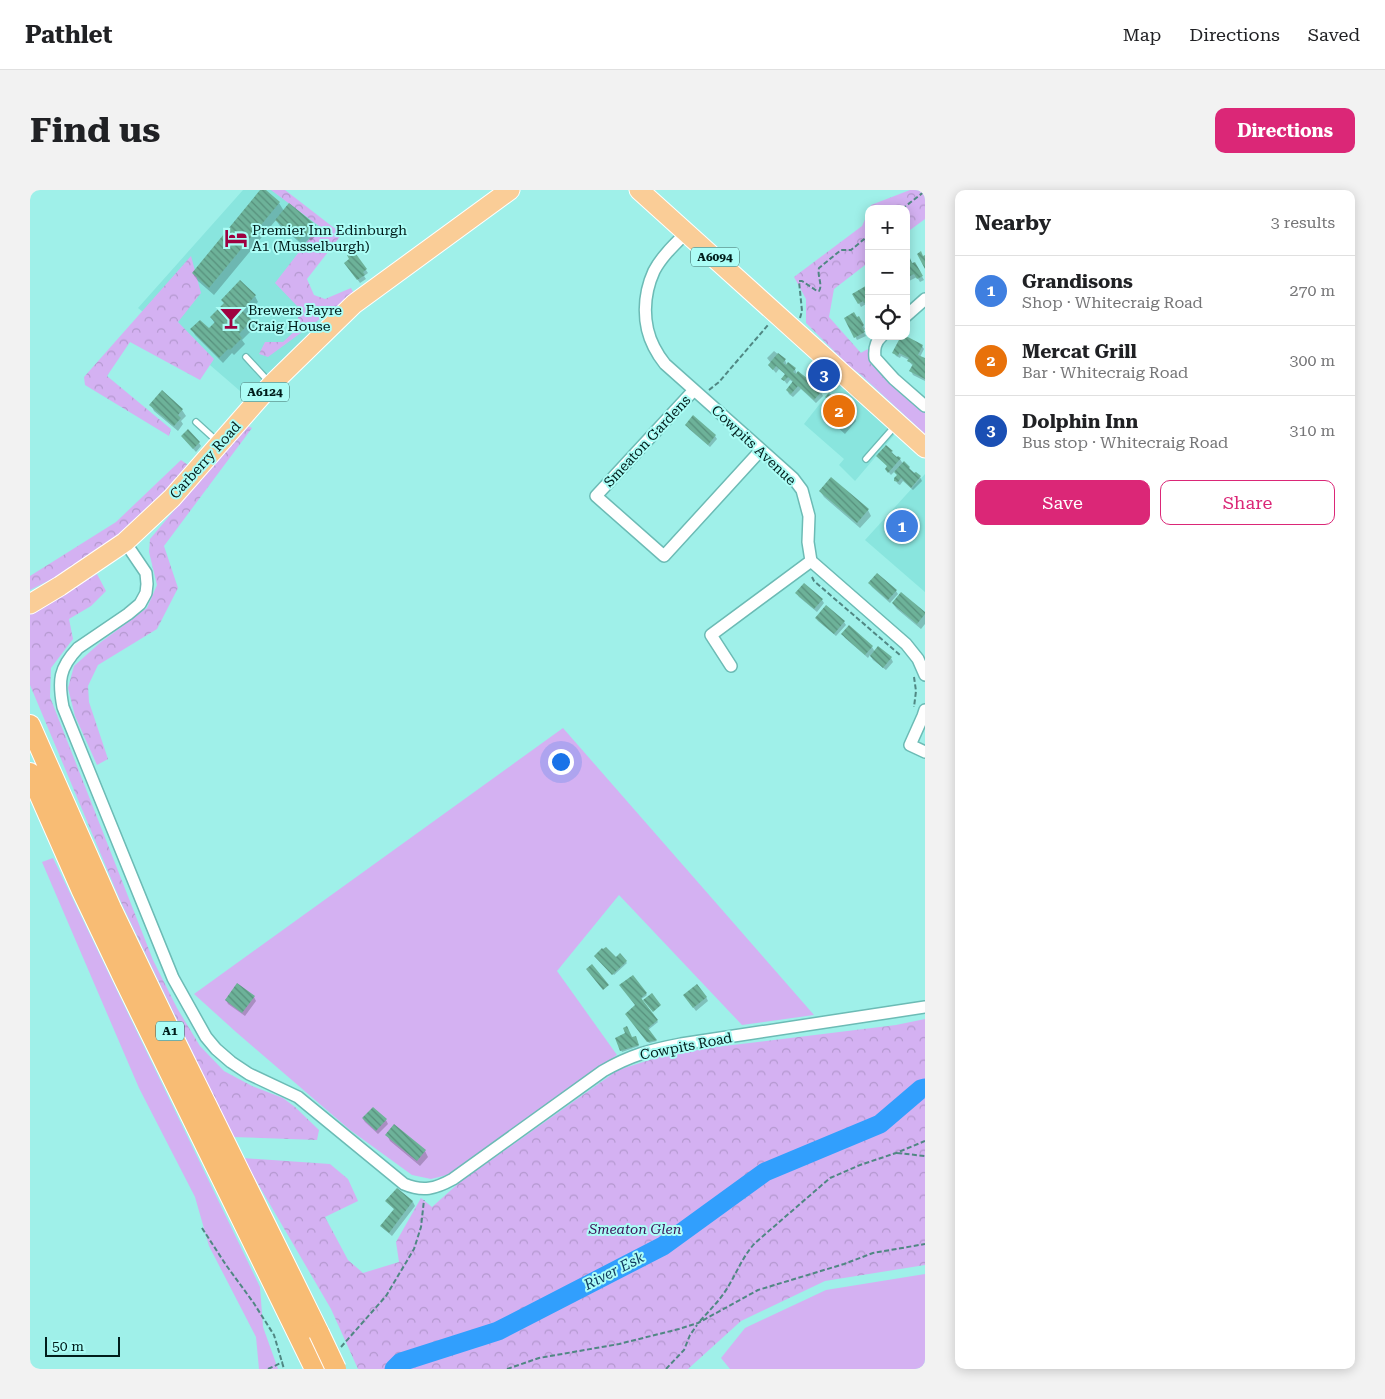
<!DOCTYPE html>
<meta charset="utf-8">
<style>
:root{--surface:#fff;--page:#f2f2f2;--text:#202124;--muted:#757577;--line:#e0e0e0;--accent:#db2777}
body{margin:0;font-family:"Roboto Serif",serif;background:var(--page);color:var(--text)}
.controls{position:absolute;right:15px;top:15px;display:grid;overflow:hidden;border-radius:10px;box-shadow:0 2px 12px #0003}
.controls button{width:45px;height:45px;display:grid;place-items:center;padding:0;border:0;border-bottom:1px solid var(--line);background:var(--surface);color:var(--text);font:25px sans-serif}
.scale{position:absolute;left:15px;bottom:12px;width:75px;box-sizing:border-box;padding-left:5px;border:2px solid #001d1b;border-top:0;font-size:14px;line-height:18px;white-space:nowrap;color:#001d1b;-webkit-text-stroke:4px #acfdf6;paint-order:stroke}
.you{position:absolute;left:530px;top:571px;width:18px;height:18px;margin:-12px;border:4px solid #fff;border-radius:50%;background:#1a73e8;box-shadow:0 0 0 8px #1a73e833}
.badge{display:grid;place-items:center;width:32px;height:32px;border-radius:50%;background:var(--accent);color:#fff;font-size:16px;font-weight:700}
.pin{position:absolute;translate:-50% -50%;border:2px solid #fff;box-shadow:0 1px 5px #0006}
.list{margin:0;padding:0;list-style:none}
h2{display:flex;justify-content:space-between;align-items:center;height:65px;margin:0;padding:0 20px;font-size:21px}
h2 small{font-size:16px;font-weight:400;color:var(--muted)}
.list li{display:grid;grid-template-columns:32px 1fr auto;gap:15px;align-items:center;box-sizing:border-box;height:70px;padding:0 20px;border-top:1px solid var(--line)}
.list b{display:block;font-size:19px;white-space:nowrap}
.list p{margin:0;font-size:16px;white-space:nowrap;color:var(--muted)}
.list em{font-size:16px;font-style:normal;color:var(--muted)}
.actions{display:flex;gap:10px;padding:15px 20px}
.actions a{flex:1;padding:11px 0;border:1px solid var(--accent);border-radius:10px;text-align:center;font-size:18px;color:var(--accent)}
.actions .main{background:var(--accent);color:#fff}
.icon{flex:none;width:28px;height:28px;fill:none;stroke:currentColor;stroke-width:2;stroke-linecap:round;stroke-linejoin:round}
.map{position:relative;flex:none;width:895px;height:1179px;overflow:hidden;border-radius:10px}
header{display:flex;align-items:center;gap:30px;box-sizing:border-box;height:70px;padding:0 25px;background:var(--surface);border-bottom:1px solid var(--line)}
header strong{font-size:24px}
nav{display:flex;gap:28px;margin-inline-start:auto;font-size:18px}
.intro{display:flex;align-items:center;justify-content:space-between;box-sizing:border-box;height:120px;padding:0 30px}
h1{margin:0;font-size:35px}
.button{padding:12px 22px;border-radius:10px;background:var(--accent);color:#fff;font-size:18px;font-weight:700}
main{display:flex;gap:30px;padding:0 30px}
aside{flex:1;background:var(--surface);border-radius:10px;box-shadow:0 2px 12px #0003}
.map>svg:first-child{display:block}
</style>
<header>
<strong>Pathlet</strong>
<nav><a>Map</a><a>Directions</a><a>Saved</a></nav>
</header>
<div class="intro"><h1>Find us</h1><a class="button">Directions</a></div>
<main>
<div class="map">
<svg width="895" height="1179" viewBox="0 0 895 1179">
<defs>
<pattern id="forest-crowns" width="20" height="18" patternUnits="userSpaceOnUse" patternTransform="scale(1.25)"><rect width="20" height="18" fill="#d4b1f2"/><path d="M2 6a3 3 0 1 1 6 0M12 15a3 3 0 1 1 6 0" fill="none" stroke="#b498cf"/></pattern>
<pattern id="building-back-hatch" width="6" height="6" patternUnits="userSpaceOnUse" patternTransform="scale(1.25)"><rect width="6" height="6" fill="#6db299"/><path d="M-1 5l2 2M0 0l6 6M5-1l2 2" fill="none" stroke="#57907c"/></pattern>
</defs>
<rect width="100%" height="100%" fill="#9ff0e9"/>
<!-- built -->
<path fill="#89e5de" d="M 213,0 L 242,0 L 290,36 L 268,117 L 291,134 L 217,207 L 180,175 L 108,118 Z
M 807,192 L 865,244 L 825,291 L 809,275 L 814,269 L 774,234 Z
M 895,284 L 895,402 L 835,350 Z"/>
<!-- green -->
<path fill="#d4b1f2" d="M 838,159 L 841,174 L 895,223 L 895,244 L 816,171 Z
M 533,538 L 784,825 L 712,835 L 589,705 L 527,781 L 587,865 L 421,984 L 401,989 L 382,985 L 320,940 L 206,842 L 164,804 Z
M 23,668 L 230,1097 L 233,1137 L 248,1179 L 229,1179 L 226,1147 L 179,1056 L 165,1007 L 109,898 L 12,672 Z
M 895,1084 L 895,1179 L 700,1179 L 691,1168 L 715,1138 L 796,1100 Z"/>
<!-- forest -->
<path fill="url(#forest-crowns)" d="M 241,0 L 255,0 L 312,44 L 277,89 L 284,105 L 295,109 L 321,98 L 324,104 L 238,167 L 229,164 L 235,152 L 253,152 L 268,138 L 268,117 L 245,93 L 289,36 Z
M 880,0 L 895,0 L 895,29 L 876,43 L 876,19 L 840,19 L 841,15 Z
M 839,21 L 839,72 L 804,99 L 799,127 L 854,189 L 848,196 L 820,177 L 776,133 L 776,109 L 764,87 L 832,36 Z
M 161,66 L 171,103 L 148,132 L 184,169 L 170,190 L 100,152 L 77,186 L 141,239 L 139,246 L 55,195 L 54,187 Z
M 216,235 L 222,238 L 134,356 L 148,398 L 127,439 L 68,475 L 58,496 L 59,512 L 78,569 L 67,575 L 45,526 L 38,498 L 44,476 L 71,452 L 117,418 L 127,395 L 119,362 L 120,349 Z
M 151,270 L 158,275 L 143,296 L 89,344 L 32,384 L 0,400 L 0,386 L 86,332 Z
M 67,384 L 76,401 L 61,416 L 39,429 L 43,449 L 21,478 L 20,507 L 123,770 L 147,818 L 170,856 L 194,881 L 222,896 L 253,908 L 265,917 L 289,940 L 287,950 L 203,947 L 90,710 L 0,495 L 0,423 Z
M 895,829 L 895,1075 L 795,1091 L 711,1131 L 658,1179 L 328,1179 L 301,1119 L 213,968 L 300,974 L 318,989 L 328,1011 L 295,1027 L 318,1070 L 333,1083 L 369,1072 L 366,1052 L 391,1008 L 402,1017 L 430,992 L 588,880 L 632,866 L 686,857 L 866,835 Z"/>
<!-- shadow -->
<path fill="#0003" d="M 232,0 L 234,0 L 249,13 L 254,21 L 260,14 L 285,36 L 289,42 L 281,51 L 279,49 L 273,55 L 250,36 L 246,30 L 184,105 L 168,91 L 163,84 Z
M 323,61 L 338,83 L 334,86 L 336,89 L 330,93 L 318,76 Z
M 884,73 L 894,90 L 890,92 L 887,87 L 877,92 L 876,90 L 876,76 Z
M 839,96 L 839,115 L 837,116 L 836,114 L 831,117 L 824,104 Z
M 225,106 L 228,112 L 215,125 L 221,131 L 225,137 L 212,150 L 215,154 L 204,165 L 202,163 L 193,173 L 165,145 L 162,139 L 179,140 L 185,134 L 181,127 Z
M 815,128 L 829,128 L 835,139 L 833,141 L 836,146 L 827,150 Z
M 892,156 L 894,159 L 890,167 L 895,170 L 895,191 L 883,185 L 881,181 L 884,176 L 881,174 L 879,170 L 871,166 L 870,168 L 866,166 L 864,163 Z
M 744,161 L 755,170 L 757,175 L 765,179 L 767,184 L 791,202 L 793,206 L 786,213 L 771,199 L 763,207 L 759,204 L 757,200 L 764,193 L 760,190 L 757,194 L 753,189 L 756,185 L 749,179 L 746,183 L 739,175 L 741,173 L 737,168 Z
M 132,202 L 152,220 L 156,226 L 151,231 L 153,234 L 148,241 L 124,221 L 121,215 Z
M 797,207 L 812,214 L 817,214 L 821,220 L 826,231 L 815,244 L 805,235 L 801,229 L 802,228 L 797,221 L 802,215 Z
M 657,235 L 685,246 L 687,249 L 680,257 L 659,239 Z
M 155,250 L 169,253 L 171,256 L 166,262 Z
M 862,262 L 867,269 L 868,267 L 870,269 L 873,274 L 890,287 L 892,291 L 883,300 L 873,291 L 870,295 L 868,294 L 865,290 L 868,286 L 865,281 L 861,285 L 856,279 L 858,277 L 848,266 Z
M 790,301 L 838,320 L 841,326 L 830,338 L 794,307 Z
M 840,394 L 866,401 L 868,404 L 860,413 L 842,397 Z
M 767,404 L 792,410 L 794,413 L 787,422 L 769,407 Z
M 863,414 L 895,424 L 895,434 L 891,439 L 867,419 Z
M 786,428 L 814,432 L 816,435 L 806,446 L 788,431 Z
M 813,445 L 842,457 L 845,462 L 861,468 L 863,472 L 856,480 L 843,470 L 840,465 L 838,468 L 815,448 Z
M 566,767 L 596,772 L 597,773 L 584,785 Z
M 602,786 L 617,805 L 610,810 L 628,832 L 618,840 L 627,851 L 619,853 L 598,826 L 606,815 Z
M 224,807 L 226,811 L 215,826 L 198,814 L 196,810 Z
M 676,807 L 678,811 L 666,821 L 657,809 Z
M 605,847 L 609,856 L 592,862 L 586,848 L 601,849 Z
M 333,929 L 356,930 L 358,934 L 348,944 L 335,932 Z
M 357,945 L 395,961 L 398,967 L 390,976 L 360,951 Z
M 367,999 L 383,1012 L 385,1016 L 362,1046 L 354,1039 L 352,1036 L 365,1020 L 357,1011 Z"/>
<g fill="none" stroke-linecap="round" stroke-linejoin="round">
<!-- river -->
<path stroke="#319ffd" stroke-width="19" d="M 364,1179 L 371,1172 L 468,1141 L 633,1056 L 735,982 L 850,934 L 891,899 L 895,898"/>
</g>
<!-- building -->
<path fill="url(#building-back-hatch)" d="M 230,0 L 236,0 L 250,12 L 179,98 L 162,83 Z
M 259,13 L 286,35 L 277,46 L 275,44 L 269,50 L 245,30 Z
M 323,60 L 337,79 L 333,82 L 335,85 L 327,90 L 314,73 L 319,69 L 317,65 Z
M 891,61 L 893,66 L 895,65 L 895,79 L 887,64 Z
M 880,68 L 882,73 L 885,72 L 893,86 L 887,89 L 884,84 L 876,88 L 876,70 Z
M 210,90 L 226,105 L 212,120 L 222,130 L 209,144 L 212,148 L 200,160 L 198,159 L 189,168 L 160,139 L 170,130 L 179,138 L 185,132 L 180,127 L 194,113 L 191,110 Z
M 839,94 L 839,111 L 834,113 L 833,111 L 828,114 L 822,104 Z
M 824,122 L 827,127 L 829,126 L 834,135 L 832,137 L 835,142 L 824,148 L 814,128 Z
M 871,146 L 876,146 L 893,155 L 888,165 L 895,168 L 895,189 L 879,181 L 883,174 L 877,171 L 879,168 L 869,163 L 868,166 L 862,163 Z
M 748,163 L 756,169 L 753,173 L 756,175 L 758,172 L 766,178 L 763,182 L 766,184 L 768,181 L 783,193 L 784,193 L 792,201 L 784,210 L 768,196 L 761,204 L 756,200 L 763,191 L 758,187 L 754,191 L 751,189 L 755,184 L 746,176 L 743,180 L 738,175 Z
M 132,200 L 153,219 L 148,225 L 151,228 L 144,236 L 119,215 Z
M 799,203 L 807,210 L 808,208 L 813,212 L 816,211 L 818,213 L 818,217 L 822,220 L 821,222 L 824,225 L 811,239 L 800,229 L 802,226 L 796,220 L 802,213 L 795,207 Z
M 663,225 L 686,245 L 678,255 L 655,235 Z
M 158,239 L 170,252 L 163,259 L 151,246 Z
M 856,255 L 863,261 L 861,262 L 867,267 L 868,266 L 871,268 L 858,283 L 855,279 L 857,276 L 846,266 Z
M 874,271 L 880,277 L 879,278 L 884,283 L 886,282 L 891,286 L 881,298 L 871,288 L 868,292 L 864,291 L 864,288 L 867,285 L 864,282 Z
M 801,287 L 839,319 L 827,333 L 789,301 Z
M 847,383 L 867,400 L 858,410 L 838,393 Z
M 774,393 L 793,409 L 784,419 L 765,403 Z
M 871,402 L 895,422 L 895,424 L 887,434 L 862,413 Z
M 796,415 L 815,431 L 804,444 L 785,428 Z
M 819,435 L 843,456 L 835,465 L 811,444 Z
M 848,456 L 862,467 L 853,478 L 840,466 Z
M 576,757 L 586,767 L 590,763 L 597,771 L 582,785 L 564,766 L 572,758 L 573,759 Z
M 562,774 L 579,795 L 573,800 L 556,779 Z
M 603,785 L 617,803 L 611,808 L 628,830 L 618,838 L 627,850 L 617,852 L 595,824 L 605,815 L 589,795 Z
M 207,793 L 225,806 L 212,823 L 195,810 Z
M 667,794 L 677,807 L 663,818 L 653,805 Z
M 622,803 L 631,815 L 623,822 L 613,810 Z
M 597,836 L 602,847 L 606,846 L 609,855 L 590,861 L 585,848 L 595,843 L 593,838 Z
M 343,917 L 357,929 L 346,941 L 332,928 Z
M 364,934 L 396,960 L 387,971 L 355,945 Z
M 367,998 L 383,1011 L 359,1043 L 350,1036 L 364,1019 L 355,1011 Z"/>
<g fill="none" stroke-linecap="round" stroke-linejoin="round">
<defs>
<path id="service" d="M 216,167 L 240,193
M 166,232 L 188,252
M 836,269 L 866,235"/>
<path id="minor" d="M 657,42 C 645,54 632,66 624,81 C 613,105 612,134 624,157 C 627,163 631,169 635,174 L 763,288 L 772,300 L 779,326 L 778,352 L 781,371 L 876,454 L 888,469 L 895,485
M 876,126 L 895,109
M 852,146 C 845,152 844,159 845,168 L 864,189 L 895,216
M 664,200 L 566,306 L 634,366 L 731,260
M 95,352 L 116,383 L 117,394 L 116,403 L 110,414 L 98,424 L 48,458 C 29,478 28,491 33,517 L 143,788 L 176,847 L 186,859 L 201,872 L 219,884 L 268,907 L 374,994 C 393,1002 405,999 423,989 L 573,881 C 601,865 620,860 651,854 L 895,817
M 701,476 L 681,445 L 781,371
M 895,520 L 893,526 L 880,555 L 895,562"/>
<path id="primary" d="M 609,0 L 895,258
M 0,414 L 30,396 L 95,352 L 142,308 L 241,195 L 324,114 L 480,0"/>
<path id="trunk" d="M 0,535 L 81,718 L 142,845 L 289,1143
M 0,583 L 52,701 L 94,789 L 285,1179"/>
</defs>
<!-- service casing -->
<use href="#service" stroke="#6cbbb5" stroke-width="8"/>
<!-- minor casing -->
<use href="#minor" stroke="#6cbbb5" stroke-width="14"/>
<!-- primary casing -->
<use href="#primary" stroke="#fff" stroke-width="21"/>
<!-- trunk casing -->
<use href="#trunk" stroke="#fff" stroke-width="22"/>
<!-- path -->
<path stroke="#508783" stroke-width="2" stroke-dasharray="5 2.5" stroke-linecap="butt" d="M 872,19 L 895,1
M 770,128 L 772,121 L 769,91 L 772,91 L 787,101 L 789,101 C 793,95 787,86 789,78 L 811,60 L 821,60 L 839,45
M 679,200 L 689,192 L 738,135
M 782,387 L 784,391 L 870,465
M 884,487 L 886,501 L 884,517
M 867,963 L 895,966
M 172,1038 L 196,1075 L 223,1112 L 244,1145 L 254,1179
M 670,1131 C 680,1120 690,1110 698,1097 C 707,1082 713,1066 725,1053 L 800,988 L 830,975 L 866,963 L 895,951
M 311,1157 L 356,1106 L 384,1059 L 391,1037 L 394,1010
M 238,1179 L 253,1172
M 477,1179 L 509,1168 L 589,1154 L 649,1139 L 668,1133 L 728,1100 L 814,1074 L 843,1063 L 895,1054
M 636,1179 L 654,1160 L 660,1145 L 667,1135"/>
<!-- service -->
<use href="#service" stroke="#fff" stroke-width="5.5"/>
<!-- minor -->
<use href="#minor" stroke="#fff" stroke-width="11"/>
<!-- primary -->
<use href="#primary" stroke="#facd97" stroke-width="19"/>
<!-- trunk -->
<use href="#trunk" stroke="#f8bc74" stroke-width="20"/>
<defs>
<path id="trunk-bridge" d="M 289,1143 L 306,1179"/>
</defs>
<!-- trunk-bridge casing -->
<use href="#trunk-bridge" stroke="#fff" stroke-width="22" stroke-linecap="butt"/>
<!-- trunk-bridge -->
<use href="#trunk-bridge" stroke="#f8bc74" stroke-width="20"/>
</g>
<!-- icons -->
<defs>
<symbol id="hotel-bare" viewBox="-9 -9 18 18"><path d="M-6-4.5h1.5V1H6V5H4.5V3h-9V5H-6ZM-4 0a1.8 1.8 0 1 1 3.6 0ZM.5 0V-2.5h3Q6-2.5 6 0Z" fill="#9f0140" stroke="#acfdf6" stroke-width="2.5" paint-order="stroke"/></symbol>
<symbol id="bar-bare" viewBox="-9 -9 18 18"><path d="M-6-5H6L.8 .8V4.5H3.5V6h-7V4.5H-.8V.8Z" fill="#9f0140" stroke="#acfdf6" stroke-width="2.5" paint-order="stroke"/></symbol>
</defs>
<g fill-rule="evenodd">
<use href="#hotel-bare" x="190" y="32" width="32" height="32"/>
<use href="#bar-bare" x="185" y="112" width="32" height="32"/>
</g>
<g text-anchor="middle" stroke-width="4" stroke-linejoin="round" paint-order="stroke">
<!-- shield labels -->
<g fill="#acfdf6" stroke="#34605d" stroke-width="1">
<rect x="661" y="57.5" width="48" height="19" rx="4"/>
<rect x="211" y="192.5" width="48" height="19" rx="4"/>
<rect x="126" y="831.5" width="28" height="19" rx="4"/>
</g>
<g font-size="12" font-weight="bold" fill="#001d1b">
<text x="685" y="71">A6094</text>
<text x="235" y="206">A6124</text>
<text x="140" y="845">A1</text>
</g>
<!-- poi labels -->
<g font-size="14" fill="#001d1b" stroke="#acfdf6" text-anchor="start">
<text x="222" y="45">Premier Inn Edinburgh<tspan x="222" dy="16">A1 (Musselburgh)</tspan></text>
<text x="218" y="125">Brewers Fayre<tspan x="218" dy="16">Craig House</tspan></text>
</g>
<!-- street labels -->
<g font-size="14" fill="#001d1b" stroke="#acfdf6">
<text transform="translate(617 251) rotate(-47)" y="5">Smeaton Gardens</text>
<text transform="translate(724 255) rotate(43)" y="5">Cowpits Avenue</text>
<text transform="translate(175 270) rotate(-48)" y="5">Carberry Road</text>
<text transform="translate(656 856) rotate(-11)" y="5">Cowpits Road</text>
</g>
<!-- park labels -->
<g font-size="14" font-style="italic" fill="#3b1055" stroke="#acfdf6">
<text x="605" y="1044">Smeaton Glen</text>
</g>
<!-- water labels -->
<g font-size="15" font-style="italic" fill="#0f395e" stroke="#acfdf6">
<text transform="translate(584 1081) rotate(-27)" y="5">River Esk</text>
</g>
</g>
</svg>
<div class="controls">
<button>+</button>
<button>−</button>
<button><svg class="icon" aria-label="locate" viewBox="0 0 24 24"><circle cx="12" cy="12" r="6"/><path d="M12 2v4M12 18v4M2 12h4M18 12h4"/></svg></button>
</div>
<div class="scale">50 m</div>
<div class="you"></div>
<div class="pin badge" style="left:872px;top:336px;background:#3f7fe0">1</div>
<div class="pin badge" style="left:809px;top:221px;background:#e8710a">2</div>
<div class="pin badge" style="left:794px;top:185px;background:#1a4fb4">3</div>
</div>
<aside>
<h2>Nearby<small>3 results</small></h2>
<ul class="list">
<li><span class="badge" style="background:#3f7fe0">1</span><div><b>Grandisons</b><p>Shop · Whitecraig Road</p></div><em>270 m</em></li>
<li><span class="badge" style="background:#e8710a">2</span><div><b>Mercat Grill</b><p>Bar · Whitecraig Road</p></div><em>300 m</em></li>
<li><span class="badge" style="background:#1a4fb4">3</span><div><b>Dolphin Inn</b><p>Bus stop · Whitecraig Road</p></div><em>310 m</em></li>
</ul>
<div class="actions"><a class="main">Save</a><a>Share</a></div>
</aside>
</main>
